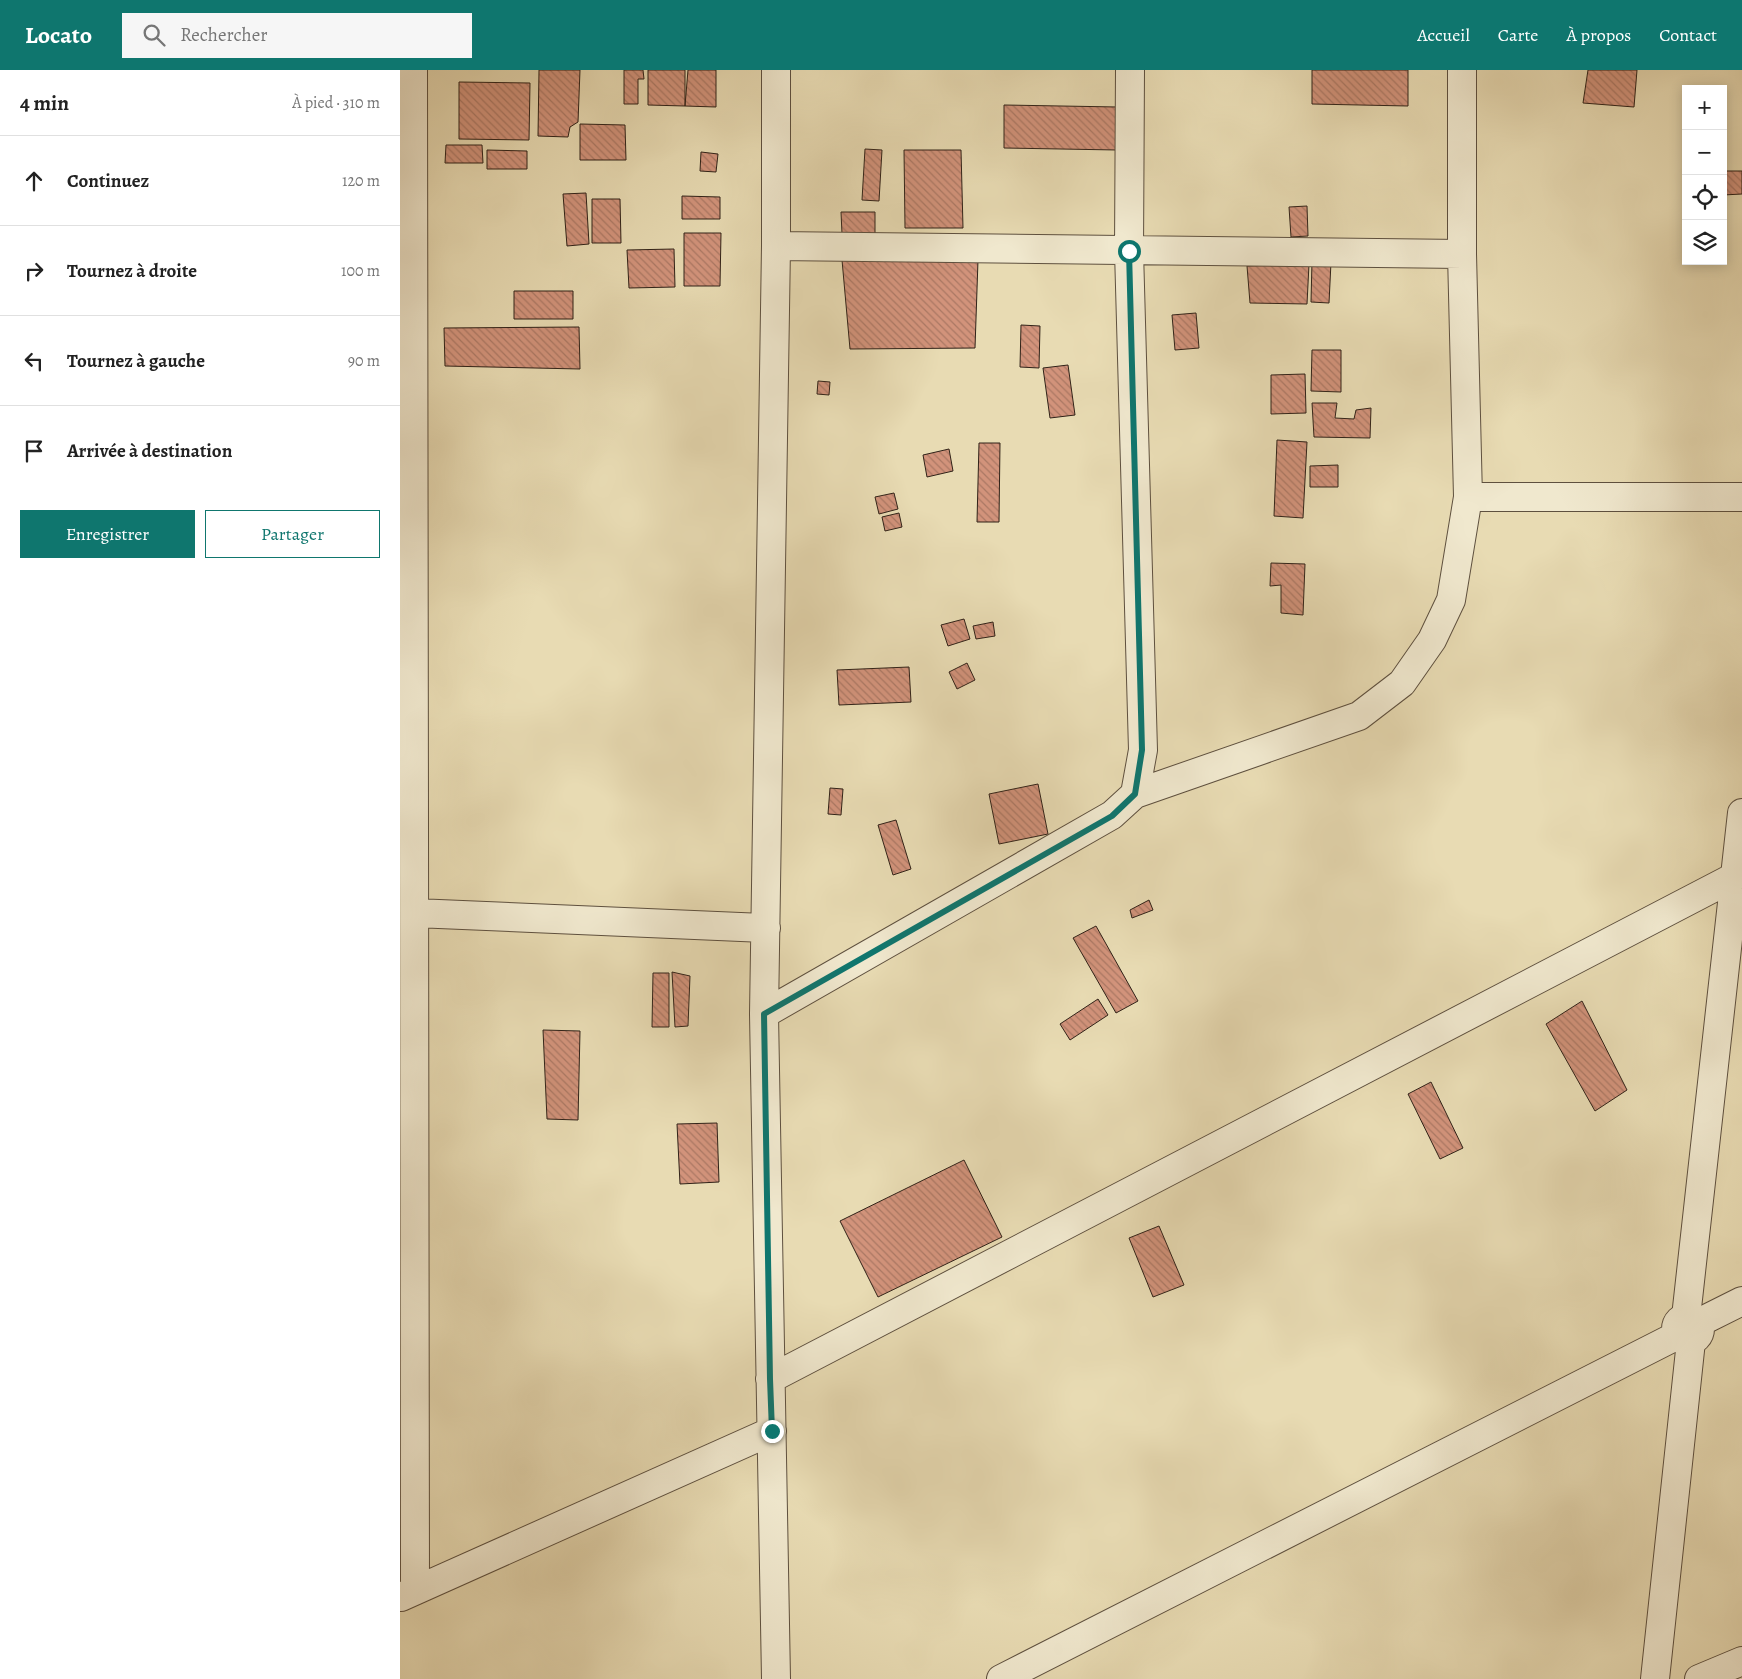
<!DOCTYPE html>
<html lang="fr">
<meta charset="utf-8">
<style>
:root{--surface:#fff;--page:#f6f6f6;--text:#222;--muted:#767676;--line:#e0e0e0;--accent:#0f766e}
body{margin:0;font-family:Alegreya,serif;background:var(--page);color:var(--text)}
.controls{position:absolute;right:15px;top:15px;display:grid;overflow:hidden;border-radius:0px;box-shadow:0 2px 12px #0003}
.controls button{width:45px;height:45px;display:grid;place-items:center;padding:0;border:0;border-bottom:1px solid var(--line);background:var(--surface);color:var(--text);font:25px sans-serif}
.stop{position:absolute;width:15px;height:15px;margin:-11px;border:4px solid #0f766e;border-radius:50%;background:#fff}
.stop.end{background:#0f766e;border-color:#fff;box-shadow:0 1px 5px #0008}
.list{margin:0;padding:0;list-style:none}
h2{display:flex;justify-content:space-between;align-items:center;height:65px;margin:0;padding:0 20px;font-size:21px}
h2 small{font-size:16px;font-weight:400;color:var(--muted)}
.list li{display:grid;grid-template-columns:32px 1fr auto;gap:15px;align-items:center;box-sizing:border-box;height:90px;padding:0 20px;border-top:1px solid var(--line)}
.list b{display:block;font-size:19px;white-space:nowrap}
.list em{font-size:16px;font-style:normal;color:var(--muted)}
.actions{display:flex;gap:10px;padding:15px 20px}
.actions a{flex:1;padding:11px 0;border:1px solid var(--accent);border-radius:0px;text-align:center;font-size:18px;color:var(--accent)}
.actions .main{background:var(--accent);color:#fff}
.icon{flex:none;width:28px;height:28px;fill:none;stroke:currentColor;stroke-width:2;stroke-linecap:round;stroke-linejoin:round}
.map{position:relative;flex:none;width:1342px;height:1609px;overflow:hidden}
header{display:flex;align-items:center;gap:30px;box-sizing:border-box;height:70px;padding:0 25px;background:var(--accent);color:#fff}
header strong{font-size:24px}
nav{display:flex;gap:28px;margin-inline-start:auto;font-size:18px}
.search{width:350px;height:45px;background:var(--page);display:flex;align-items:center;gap:12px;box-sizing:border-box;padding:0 18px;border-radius:0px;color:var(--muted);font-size:19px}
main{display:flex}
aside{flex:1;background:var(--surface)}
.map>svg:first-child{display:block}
</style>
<header>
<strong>Locato</strong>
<div class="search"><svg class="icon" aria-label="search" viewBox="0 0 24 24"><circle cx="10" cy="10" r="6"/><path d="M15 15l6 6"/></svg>Rechercher</div>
<nav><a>Accueil</a><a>Carte</a><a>À propos</a><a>Contact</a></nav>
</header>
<main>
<aside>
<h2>4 min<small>À pied · 310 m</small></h2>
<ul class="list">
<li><svg class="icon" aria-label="ahead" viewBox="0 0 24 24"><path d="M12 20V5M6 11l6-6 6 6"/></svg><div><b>Continuez</b></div><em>120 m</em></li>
<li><svg class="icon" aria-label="right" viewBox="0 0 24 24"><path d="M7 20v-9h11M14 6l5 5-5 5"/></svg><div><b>Tournez à droite</b></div><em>100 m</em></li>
<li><svg class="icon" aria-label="left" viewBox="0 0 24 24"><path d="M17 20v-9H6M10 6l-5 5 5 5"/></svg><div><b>Tournez à gauche</b></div><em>90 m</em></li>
<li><svg class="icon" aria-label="arrive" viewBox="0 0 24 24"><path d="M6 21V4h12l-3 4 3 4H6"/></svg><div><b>Arrivée à destination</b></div></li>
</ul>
<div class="actions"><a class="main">Enregistrer</a><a>Partager</a></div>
</aside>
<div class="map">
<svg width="1342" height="1609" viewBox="0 0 1342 1609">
<defs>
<pattern id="building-back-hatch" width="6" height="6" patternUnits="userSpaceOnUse" patternTransform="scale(1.25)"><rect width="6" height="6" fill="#d2937b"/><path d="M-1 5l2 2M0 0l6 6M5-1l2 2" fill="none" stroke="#ab7864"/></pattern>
</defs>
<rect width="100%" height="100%" fill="#e8dbb3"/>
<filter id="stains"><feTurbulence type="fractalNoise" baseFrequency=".004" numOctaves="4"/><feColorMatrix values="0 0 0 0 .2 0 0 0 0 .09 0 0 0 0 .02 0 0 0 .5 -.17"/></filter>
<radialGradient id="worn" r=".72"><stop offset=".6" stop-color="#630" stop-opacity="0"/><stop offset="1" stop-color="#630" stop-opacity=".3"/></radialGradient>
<!-- building -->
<path fill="url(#building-back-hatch)" stroke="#302218" d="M 139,0 L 180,0 L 178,52 L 170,57 L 168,67 L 138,66 Z
M 224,0 L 243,0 L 244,9 L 238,9 L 238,34 L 224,34 Z
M 248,0 L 285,0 L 285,36 L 248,35 Z
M 288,0 L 316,0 L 316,37 L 285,36 Z
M 912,0 L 1008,0 L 1008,36 L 912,34 Z
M 1188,0 L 1237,0 L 1234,37 L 1183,33 Z
M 59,12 L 130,13 L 129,70 L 59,69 Z
M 604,35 L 718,37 L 717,80 L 604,78 Z
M 180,54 L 225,55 L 226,90 L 180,90 Z
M 46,75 L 82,75 L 83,93 L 45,93 Z
M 465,79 L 482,80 L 479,131 L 462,130 Z
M 87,80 L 127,81 L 127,99 L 87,99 Z
M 504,80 L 561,80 L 563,158 L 505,158 Z
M 301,82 L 318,84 L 316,102 L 300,101 Z
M 1323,101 L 1342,101 L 1342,124 L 1323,125 Z
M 186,123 L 189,174 L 167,176 L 163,124 Z
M 282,126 L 320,127 L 320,149 L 282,149 Z
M 192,129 L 220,129 L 221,173 L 192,173 Z
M 907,136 L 908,166 L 891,167 L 889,137 Z
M 441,142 L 475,142 L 475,164 L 442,164 Z
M 284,163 L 321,163 L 320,216 L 284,216 Z
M 274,179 L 275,217 L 229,218 L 227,180 Z
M 442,190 L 578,190 L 575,278 L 450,279 Z
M 912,191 L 931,192 L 929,233 L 911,232 Z
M 909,194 L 907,234 L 850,233 L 847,196 Z
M 114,221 L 173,221 L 173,249 L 114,249 Z
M 796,243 L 799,278 L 775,280 L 772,245 Z
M 621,255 L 640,256 L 639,298 L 620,297 Z
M 179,257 L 180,299 L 45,296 L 44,258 Z
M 912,280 L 941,280 L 941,322 L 911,321 Z
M 668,295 L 675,345 L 650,348 L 643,298 Z
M 905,304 L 906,343 L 871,344 L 871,305 Z
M 418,311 L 430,312 L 429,325 L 417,324 Z
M 912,333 L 937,333 L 935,348 L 954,349 L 956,340 L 971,338 L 970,368 L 914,367 Z
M 877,370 L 907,372 L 903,448 L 874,446 Z
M 579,373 L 600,373 L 599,452 L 577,452 Z
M 549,379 L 553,401 L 527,407 L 523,385 Z
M 938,395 L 938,417 L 910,417 L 910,396 Z
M 494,423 L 498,439 L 479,444 L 475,427 Z
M 499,443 L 502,457 L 485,461 L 482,447 Z
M 871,493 L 905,494 L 903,545 L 881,543 L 881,515 L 870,516 Z
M 564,549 L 570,569 L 548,576 L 541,555 Z
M 593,552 L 595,566 L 576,569 L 573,556 Z
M 567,593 L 575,610 L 557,619 L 549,602 Z
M 509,597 L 511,632 L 439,635 L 437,600 Z
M 638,714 L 648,764 L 599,774 L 589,724 Z
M 430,718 L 443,719 L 441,745 L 428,744 Z
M 496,750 L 511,799 L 493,805 L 478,755 Z
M 749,830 L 753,840 L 732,848 L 730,840 Z
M 696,856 L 738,931 L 716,943 L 673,868 Z
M 272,902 L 290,906 L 288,956 L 275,957 Z
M 253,903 L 269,903 L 269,957 L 252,957 Z
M 698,929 L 708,945 L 670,970 L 660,954 Z
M 1182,931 L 1227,1020 L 1195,1041 L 1146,954 Z
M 143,960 L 180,961 L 178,1050 L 147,1049 Z
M 1031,1012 L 1063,1078 L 1040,1089 L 1008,1024 Z
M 317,1053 L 319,1112 L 280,1114 L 277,1054 Z
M 564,1090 L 602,1167 L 478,1227 L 440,1151 Z
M 759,1156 L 784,1215 L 753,1227 L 729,1168 Z"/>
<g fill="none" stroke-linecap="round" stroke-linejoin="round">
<defs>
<path id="minor" d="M 13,0 L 15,1520
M 730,0 L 729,181 L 743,680 L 735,724
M 376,176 L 1062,184
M 1068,427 L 1342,427
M 15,843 L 366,858
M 364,944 L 712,745 L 735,724 L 959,646 L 1002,613 L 1032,570 L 1051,530 L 1068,427 L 1062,184 L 1062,0
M 1286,1247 L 1342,743
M 370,1309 L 1336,806
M 1,1527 L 372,1361
M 376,1609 L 364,944 L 376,176 L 376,0
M 1255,1609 L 1291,1271
M 1299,1609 L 1342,1591"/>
<path id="tertiary" d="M1276 1259a12 12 0 1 1 24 0a12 12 0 1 1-24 0Z
M 1298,1253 L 1342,1231
M 601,1609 L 1278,1265"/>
</defs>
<!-- minor casing -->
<use href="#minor" stroke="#5e503f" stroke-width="30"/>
<!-- tertiary casing -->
<use href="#tertiary" stroke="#5e503f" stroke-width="30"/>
<!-- minor -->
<use href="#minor" stroke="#f0e8ce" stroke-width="28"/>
<!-- tertiary -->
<use href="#tertiary" stroke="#f0e8ce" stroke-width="28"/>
</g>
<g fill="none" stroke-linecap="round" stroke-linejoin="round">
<!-- route -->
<path stroke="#0f766e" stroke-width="6" d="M 372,1361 L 370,1309 L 364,944 L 712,746 L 735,724 L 742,680 L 729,181"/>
</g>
<rect width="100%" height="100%" filter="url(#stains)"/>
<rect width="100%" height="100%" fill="url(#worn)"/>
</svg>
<div class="controls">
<button>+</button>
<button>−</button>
<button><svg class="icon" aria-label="locate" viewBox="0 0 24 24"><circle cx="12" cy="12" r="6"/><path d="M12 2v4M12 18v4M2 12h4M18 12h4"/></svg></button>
<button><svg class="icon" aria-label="layers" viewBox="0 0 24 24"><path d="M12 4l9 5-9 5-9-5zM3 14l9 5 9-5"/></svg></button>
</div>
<div class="stop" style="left:729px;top:181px"></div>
<div class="stop end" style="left:372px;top:1361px"></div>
</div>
</main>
